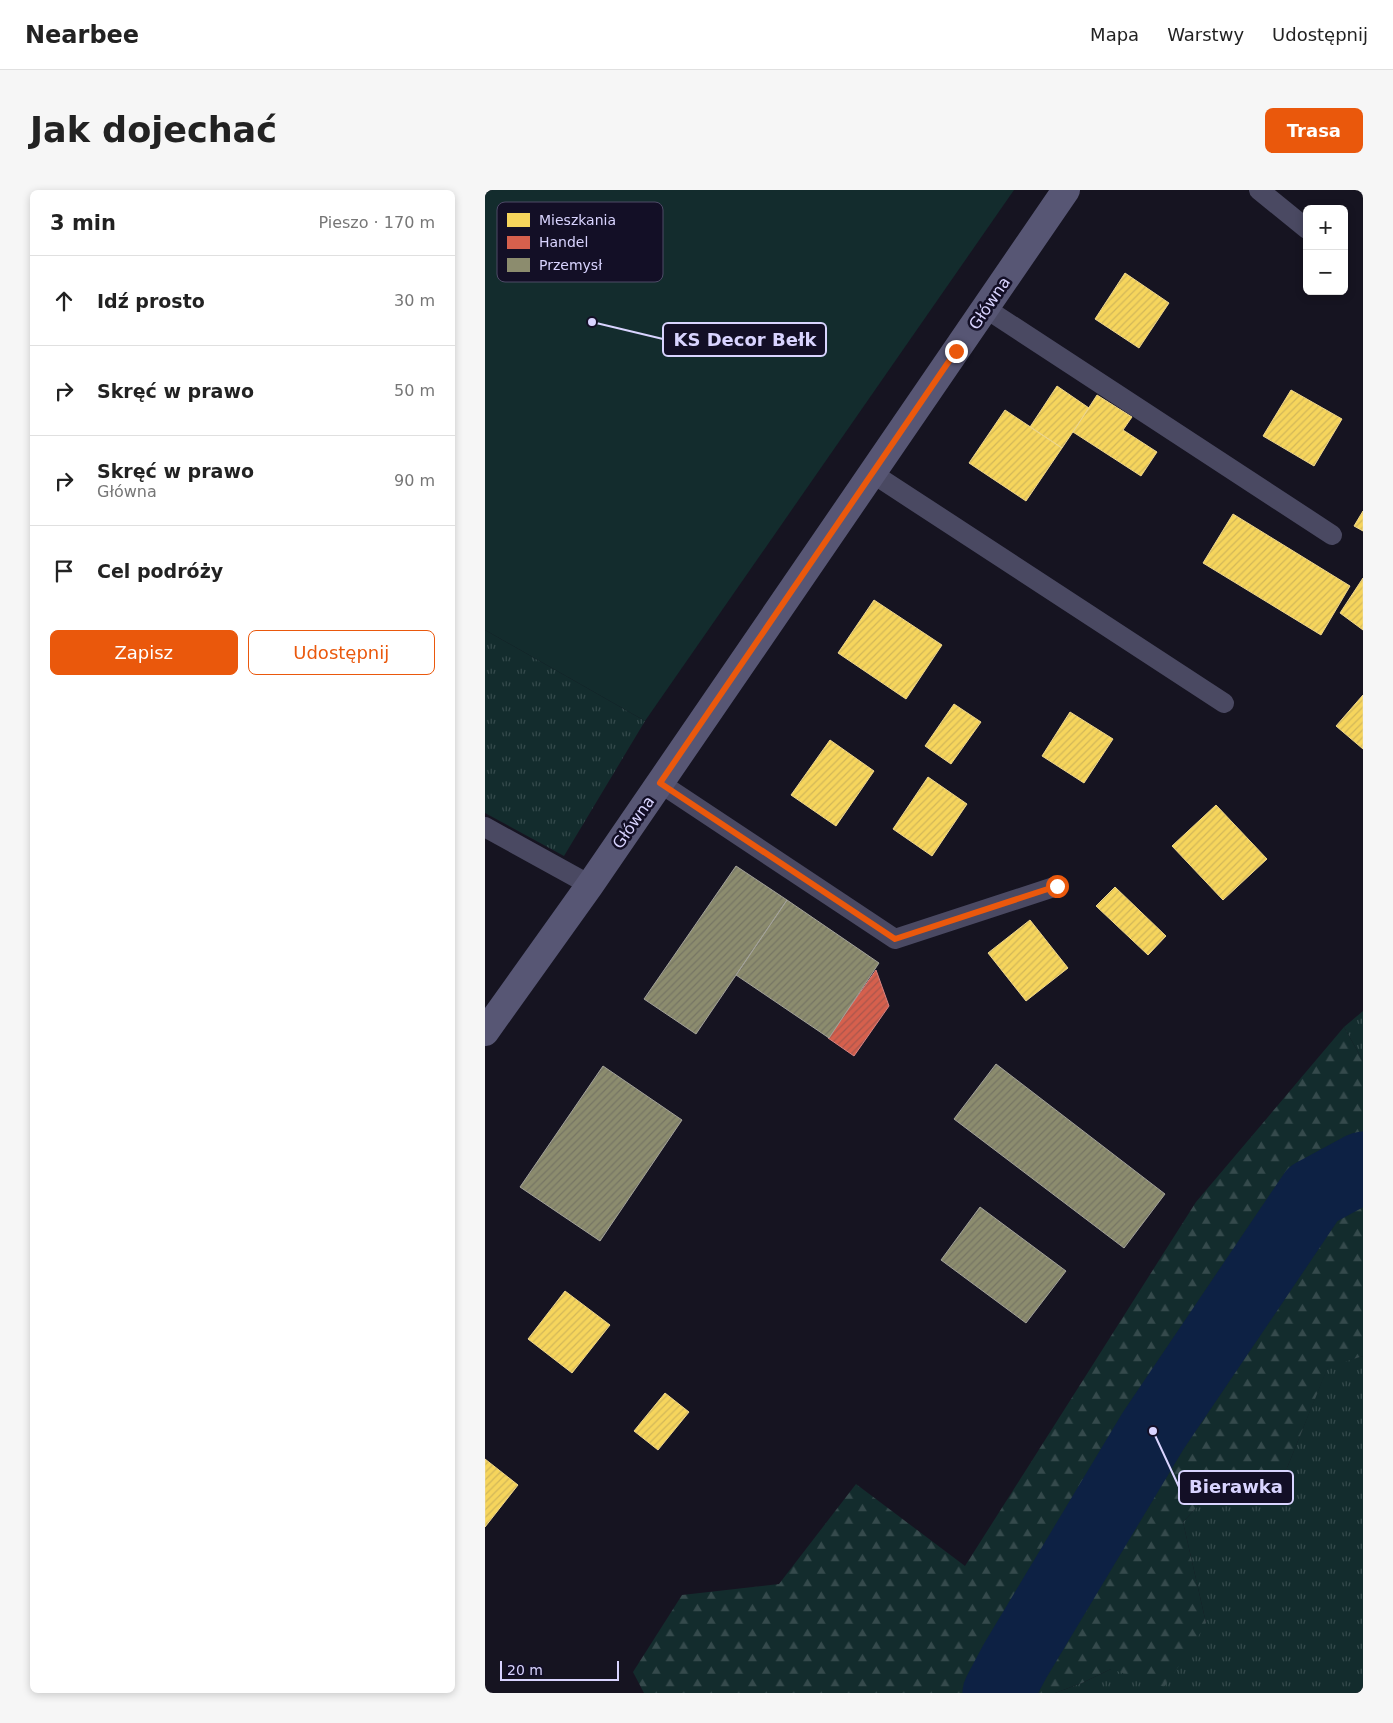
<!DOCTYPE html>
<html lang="pl">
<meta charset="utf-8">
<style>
:root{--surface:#fff;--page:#f6f6f6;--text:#222;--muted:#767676;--line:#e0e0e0;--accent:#ea580c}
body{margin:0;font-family:"DejaVu Sans",sans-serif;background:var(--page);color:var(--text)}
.controls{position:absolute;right:15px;top:15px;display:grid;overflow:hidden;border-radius:8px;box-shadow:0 2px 8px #0003}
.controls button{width:45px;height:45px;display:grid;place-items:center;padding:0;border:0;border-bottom:1px solid var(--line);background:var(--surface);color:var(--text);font:25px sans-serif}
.scale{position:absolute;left:15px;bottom:12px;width:119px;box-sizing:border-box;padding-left:5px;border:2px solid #d9d4ff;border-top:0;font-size:14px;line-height:18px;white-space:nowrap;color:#d9d4ff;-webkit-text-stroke:4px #130f26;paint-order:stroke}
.stop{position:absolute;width:15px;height:15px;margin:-11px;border:4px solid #ea580c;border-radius:50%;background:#fff}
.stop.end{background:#ea580c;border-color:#fff;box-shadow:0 1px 5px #0008}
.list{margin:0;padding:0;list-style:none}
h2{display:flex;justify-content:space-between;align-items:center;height:65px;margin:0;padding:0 20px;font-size:21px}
h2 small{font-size:16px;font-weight:400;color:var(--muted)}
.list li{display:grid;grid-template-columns:32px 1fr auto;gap:15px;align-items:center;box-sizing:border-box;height:90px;padding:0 20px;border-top:1px solid var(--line)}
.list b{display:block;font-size:19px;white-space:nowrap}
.list p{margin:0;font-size:16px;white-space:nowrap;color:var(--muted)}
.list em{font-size:16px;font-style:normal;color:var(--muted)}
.actions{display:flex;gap:10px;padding:15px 20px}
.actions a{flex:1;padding:11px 0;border:1px solid var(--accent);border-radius:8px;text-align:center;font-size:18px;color:var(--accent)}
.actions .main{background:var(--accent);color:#fff}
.icon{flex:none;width:28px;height:28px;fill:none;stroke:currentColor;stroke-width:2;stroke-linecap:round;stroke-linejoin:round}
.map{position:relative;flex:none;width:878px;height:1503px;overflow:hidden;border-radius:8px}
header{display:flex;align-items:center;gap:30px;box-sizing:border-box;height:70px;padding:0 25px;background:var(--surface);border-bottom:1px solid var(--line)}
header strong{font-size:24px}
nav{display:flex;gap:28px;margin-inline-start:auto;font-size:18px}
.intro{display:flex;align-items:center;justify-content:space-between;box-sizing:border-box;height:120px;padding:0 30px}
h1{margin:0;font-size:35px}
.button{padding:12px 22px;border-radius:8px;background:var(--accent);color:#fff;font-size:18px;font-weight:700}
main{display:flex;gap:30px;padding:0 30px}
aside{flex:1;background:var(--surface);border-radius:8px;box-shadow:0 2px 8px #0003}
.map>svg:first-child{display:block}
</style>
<header>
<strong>Nearbee</strong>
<nav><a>Mapa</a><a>Warstwy</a><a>Udostępnij</a></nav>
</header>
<div class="intro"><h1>Jak dojechać</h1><a class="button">Trasa</a></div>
<main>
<aside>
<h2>3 min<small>Pieszo · 170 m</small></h2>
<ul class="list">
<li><svg class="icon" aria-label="ahead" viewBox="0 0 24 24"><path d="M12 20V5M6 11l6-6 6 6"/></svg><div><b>Idź prosto</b></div><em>30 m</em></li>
<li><svg class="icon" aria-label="right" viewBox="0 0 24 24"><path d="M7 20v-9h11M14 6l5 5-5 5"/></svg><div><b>Skręć w prawo</b></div><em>50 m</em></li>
<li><svg class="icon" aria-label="right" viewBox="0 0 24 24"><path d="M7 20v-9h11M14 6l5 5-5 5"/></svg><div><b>Skręć w prawo</b><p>Główna</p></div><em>90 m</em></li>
<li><svg class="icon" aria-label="arrive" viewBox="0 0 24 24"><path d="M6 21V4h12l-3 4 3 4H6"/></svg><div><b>Cel podróży</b></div></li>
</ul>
<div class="actions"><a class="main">Zapisz</a><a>Udostępnij</a></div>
</aside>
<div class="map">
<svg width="878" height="1503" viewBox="0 0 878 1503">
<defs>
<pattern id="grass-tufts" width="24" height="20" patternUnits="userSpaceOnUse" patternTransform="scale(1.25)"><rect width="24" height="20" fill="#132c2d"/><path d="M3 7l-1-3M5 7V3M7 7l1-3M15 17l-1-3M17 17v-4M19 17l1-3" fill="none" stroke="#354a4c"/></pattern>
<pattern id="forest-firs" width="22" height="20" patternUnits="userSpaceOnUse" patternTransform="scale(1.25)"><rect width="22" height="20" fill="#132c2d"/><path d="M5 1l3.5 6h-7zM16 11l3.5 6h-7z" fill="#354a4c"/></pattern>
<pattern id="homes-hatch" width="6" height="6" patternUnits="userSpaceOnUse" patternTransform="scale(1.25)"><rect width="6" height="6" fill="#f6d55c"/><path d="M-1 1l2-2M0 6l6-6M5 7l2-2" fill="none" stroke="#d2b759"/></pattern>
<pattern id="shops-hatch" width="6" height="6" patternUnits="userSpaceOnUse" patternTransform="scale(1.25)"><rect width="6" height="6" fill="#d6604d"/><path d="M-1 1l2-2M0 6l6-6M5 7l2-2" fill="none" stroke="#a9564d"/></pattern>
<pattern id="industry-hatch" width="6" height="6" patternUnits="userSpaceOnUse" patternTransform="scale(1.25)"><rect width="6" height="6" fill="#8c8c6e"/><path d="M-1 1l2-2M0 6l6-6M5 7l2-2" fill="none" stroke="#767564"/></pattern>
</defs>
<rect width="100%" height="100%" fill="#161421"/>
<!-- grass -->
<path fill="url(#grass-tufts)" d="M 0,440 L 160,531 L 79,666 L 0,623 Z
M 878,821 L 878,871 L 859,837 Z
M 878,1166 L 878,1503 L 570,1503 L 597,1493 L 721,1433 L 698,1332 L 735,1292 L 800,1283 L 843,1176 Z"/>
<!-- forest -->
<path fill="url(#forest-firs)" d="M 859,837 L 878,871 L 878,1166 L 843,1177 L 800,1283 L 735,1292 L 698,1332 L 721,1433 L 706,1459 L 679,1497 L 626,1479 L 597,1493 L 570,1503 L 159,1503 L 148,1482 L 197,1405 L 294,1394 L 371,1294 L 480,1376 L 711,1012 Z"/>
<!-- park -->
<path fill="#132c2d" d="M 0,0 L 529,0 L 160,531 L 0,440 Z"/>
<!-- homes -->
<path fill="url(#homes-hatch)" stroke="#edd58d" d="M 640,83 L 684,113 L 654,158 L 610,129 Z
M 572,196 L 604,218 L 577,258 L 545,237 Z
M 806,200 L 857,229 L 829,276 L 778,246 Z
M 612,205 L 647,227 L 638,240 L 672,262 L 656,286 L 588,242 Z
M 520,220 L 577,258 L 541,311 L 484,273 Z
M 878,321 L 878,341 L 869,336 Z
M 748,324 L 865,396 L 836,445 L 718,373 Z
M 878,388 L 878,440 L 855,423 Z
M 389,410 L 457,455 L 421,509 L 353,463 Z
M 878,505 L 878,559 L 851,536 Z
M 469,514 L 496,532 L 466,574 L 440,556 Z
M 585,522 L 628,549 L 599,593 L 557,566 Z
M 345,550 L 389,581 L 351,636 L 306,605 Z
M 443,587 L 482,614 L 447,666 L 408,639 Z
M 731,615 L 782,669 L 738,710 L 687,656 Z
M 630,697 L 681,746 L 663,765 L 611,716 Z
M 545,730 L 583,778 L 541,811 L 503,763 Z
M 80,1101 L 125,1135 L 87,1183 L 43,1149 Z
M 180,1203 L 204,1222 L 173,1260 L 149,1241 Z
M 0,1269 L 33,1295 L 0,1337 Z"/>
<!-- shops -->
<path fill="url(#shops-hatch)" stroke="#d78382" d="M 391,780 L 404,816 L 369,866 L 343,848 Z"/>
<!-- industry -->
<path fill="url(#industry-hatch)" stroke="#a3a29a" d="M 251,676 L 302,710 L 211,844 L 159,809 Z
M 302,710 L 394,773 L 344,848 L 251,785 Z
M 511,874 L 680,1004 L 639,1058 L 469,929 Z
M 118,876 L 197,930 L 115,1051 L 35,997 Z
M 495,1017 L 581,1081 L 541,1133 L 456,1070 Z"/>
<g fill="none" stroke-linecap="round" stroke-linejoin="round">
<!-- river -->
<path stroke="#0d2144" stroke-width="71" d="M 513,1503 L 530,1471 L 668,1241 L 828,1004 L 878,977"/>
<!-- service -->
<path stroke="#4a4962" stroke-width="20" d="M 774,0 L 822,39
M 500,118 L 847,345
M 387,283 L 739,513
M 175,593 L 410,749 L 572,696
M 0,637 L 105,695"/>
<!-- secondary -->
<path stroke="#575674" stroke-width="28" d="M 0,842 L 105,695 L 581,0"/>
</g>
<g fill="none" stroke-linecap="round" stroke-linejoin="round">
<!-- route -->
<path stroke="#ea580c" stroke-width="6" d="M 471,161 L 175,593 L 410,749 L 572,696"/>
</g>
<g text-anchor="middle" stroke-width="5" stroke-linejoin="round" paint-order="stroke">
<!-- street labels -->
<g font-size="16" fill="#d9d4ff" stroke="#130f26">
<text transform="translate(504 113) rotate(-56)" y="6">Główna</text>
<text transform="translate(148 632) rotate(-55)" y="6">Główna</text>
</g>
</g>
<!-- legend -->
<rect x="12" y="12" width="166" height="80" rx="8" fill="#130f26" stroke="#4e4a67" stroke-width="1"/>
<rect x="22" y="23" width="23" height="14" fill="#f6d55c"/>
<rect x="22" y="46" width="23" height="13" fill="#d6604d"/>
<rect x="22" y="68" width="23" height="14" fill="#8c8c6e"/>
<g font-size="14" fill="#d9d4ff">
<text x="54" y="35">Mieszkania</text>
<text x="54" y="57">Handel</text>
<text x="54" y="80">Przemysł</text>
</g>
<!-- callouts -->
<path fill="none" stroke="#d9d4ff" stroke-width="2" d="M107 132L178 149M668 1241L694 1297"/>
<g fill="#d9d4ff" stroke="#130f26" stroke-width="2">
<circle cx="107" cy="132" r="5"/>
<circle cx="668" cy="1241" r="5"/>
</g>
<g fill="#130f26" stroke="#d9d4ff" stroke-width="2">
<rect x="178" y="133" width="163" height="33" rx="5"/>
<rect x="694" y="1281" width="114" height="33" rx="5"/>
</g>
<g font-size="18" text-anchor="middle" font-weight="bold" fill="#d9d4ff">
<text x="260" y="156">KS Decor Bełk</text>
<text x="751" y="1303">Bierawka</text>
</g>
</svg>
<div class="controls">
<button>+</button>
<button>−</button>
</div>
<div class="scale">20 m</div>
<div class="stop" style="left:572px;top:696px"></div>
<div class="stop end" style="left:471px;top:161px"></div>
</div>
</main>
